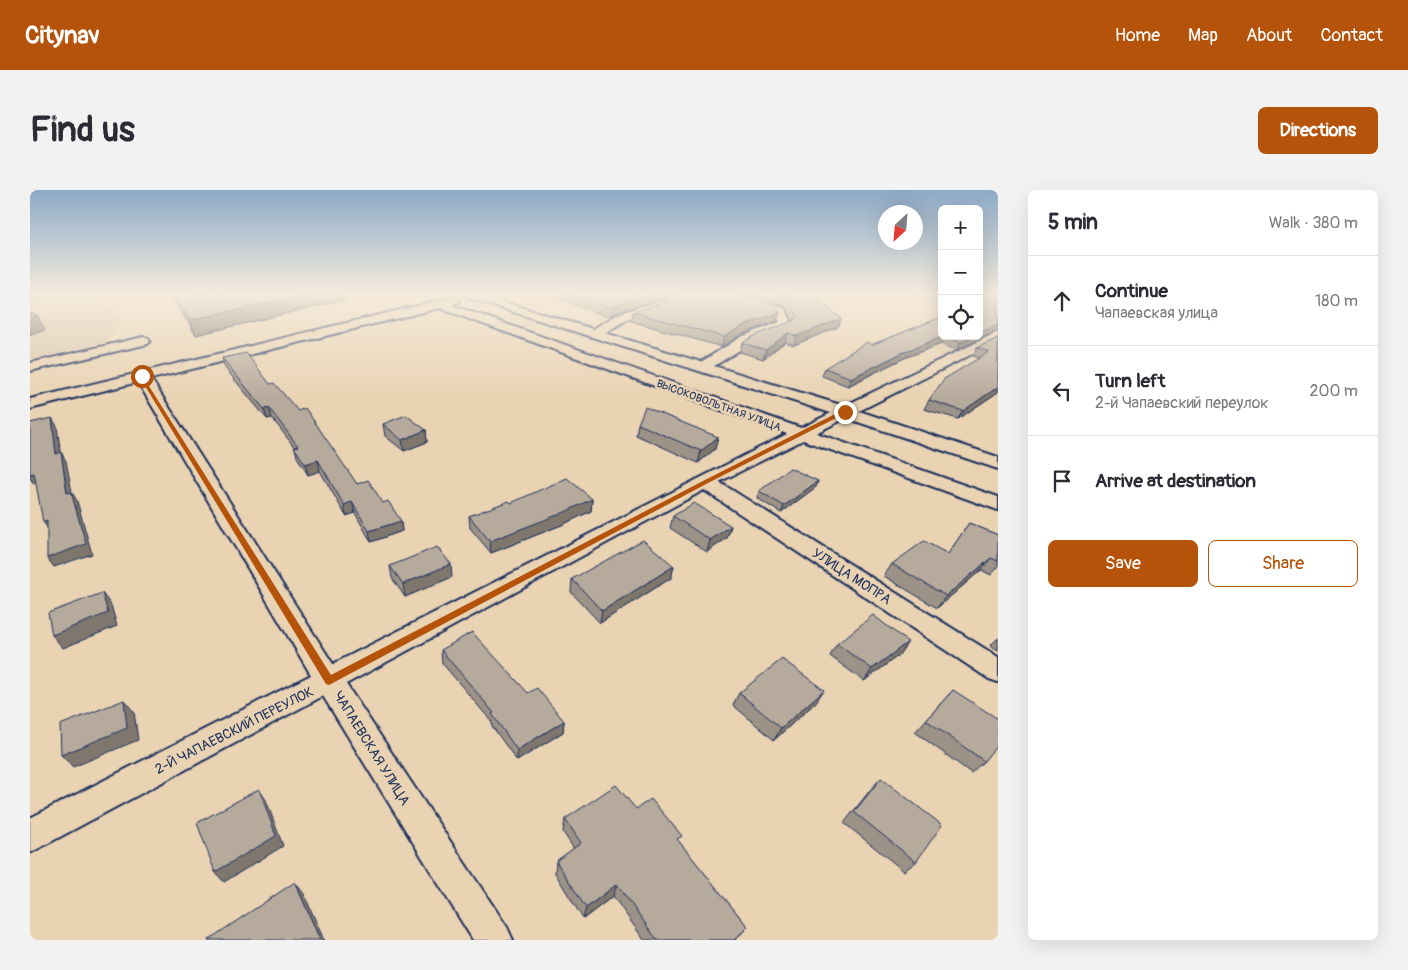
<!DOCTYPE html>
<meta charset="utf-8">
<style>
:root{--surface:#fff;--page:#f2f2f3;--text:#2b2b33;--muted:#7c7c81;--line:#e1e1e2;--accent:#b45309}
body{margin:0;font-family:Pangolin,sans-serif;background:var(--page);color:var(--text)}
.controls{position:absolute;right:15px;top:15px;display:grid;overflow:hidden;border-radius:8px;box-shadow:0 5px 20px #0002}
.controls button{width:45px;height:45px;display:grid;place-items:center;padding:0;border:0;border-bottom:1px solid var(--line);background:var(--surface);color:var(--text);font:25px sans-serif}
.compass{position:absolute;left:848px;top:15px;width:45px;height:45px;border-radius:50%;background:var(--surface);box-shadow:0 5px 20px #0002;rotate:206deg}
.stop{position:absolute;width:15px;height:15px;margin:-11px;border:4px solid #b45309;border-radius:50%;background:#fff}
.stop.end{background:#b45309;border-color:#fff;box-shadow:0 1px 5px #0008}
.list{margin:0;padding:0;list-style:none}
h2{display:flex;justify-content:space-between;align-items:center;height:65px;margin:0;padding:0 20px;font-size:21px}
h2 small{font-size:16px;font-weight:400;color:var(--muted)}
.list li{display:grid;grid-template-columns:32px 1fr auto;gap:15px;align-items:center;box-sizing:border-box;height:90px;padding:0 20px;border-top:1px solid var(--line)}
.list b{display:block;font-size:19px;white-space:nowrap}
.list p{margin:0;font-size:16px;white-space:nowrap;color:var(--muted)}
.list em{font-size:16px;font-style:normal;color:var(--muted)}
.actions{display:flex;gap:10px;padding:15px 20px}
.actions a{flex:1;padding:11px 0;border:1px solid var(--accent);border-radius:8px;text-align:center;font-size:18px;color:var(--accent)}
.actions .main{background:var(--accent);color:#fff}
.icon{flex:none;width:28px;height:28px;fill:none;stroke:currentColor;stroke-width:2;stroke-linecap:round;stroke-linejoin:round}
.map{position:relative;flex:none;width:968px;height:750px;overflow:hidden;border-radius:8px}
header{display:flex;align-items:center;gap:30px;box-sizing:border-box;height:70px;padding:0 25px;background:var(--accent);color:#fff}
header strong{font-size:24px}
nav{display:flex;gap:28px;margin-inline-start:auto;font-size:18px}
.intro{display:flex;align-items:center;justify-content:space-between;box-sizing:border-box;height:120px;padding:0 30px}
h1{margin:0;font-size:35px}
.button{padding:12px 22px;border-radius:8px;background:var(--accent);color:#fff;font-size:18px;font-weight:700}
main{display:flex;gap:30px;padding:0 30px}
aside{flex:1;background:var(--surface);border-radius:8px;box-shadow:0 5px 20px #0002}
.map>svg:first-child{display:block}
</style>
<header>
<strong>Citynav</strong>
<nav><a>Home</a><a>Map</a><a>About</a><a>Contact</a></nav>
</header>
<div class="intro"><h1>Find us</h1><a class="button">Directions</a></div>
<main>
<div class="map">
<svg width="968" height="750" viewBox="0 0 968 750">
<rect width="100%" height="100%" fill="#e9d3b2"/>
<filter id="ink" filterUnits="userSpaceOnUse"><feTurbulence type="fractalNoise" baseFrequency=".02" numOctaves="2"/><feDisplacementMap in="SourceGraphic" scale="10" xChannelSelector="R" yChannelSelector="G"/><feConvolveMatrix kernelMatrix="1 2 1 2 8 2 1 2 1" color-interpolation-filters="sRGB"/></filter>
<g filter="url(#ink)">
<!-- built -->
<path fill="#dac7ac" d="M 36,104 L 64,104 L 94,129 L 74,152 L 0,170 L 0,110 Z"/>
<g fill="none" stroke-linecap="round" stroke-linejoin="round">
<defs>
<path id="minor" d="M 0,104 L 15,104 L 13,106 L 0,109 Z
M 439,104 L 447,104 L 563,139 L 590,123 L 631,111 L 635,112 L 637,115 L 635,118 L 598,129 L 575,143 L 671,172 L 711,147 L 750,132 L 746,124 L 718,113 L 716,110 L 718,107 L 726,107 L 755,119 L 763,134 L 762,137 L 721,153 L 684,176 L 814,216 L 968,142 L 968,151 L 829,221 L 968,267 L 968,279 L 816,228 L 786,243 L 968,307 L 968,320 L 773,250 L 689,292 L 968,467 L 968,492 L 959,489 L 674,300 L 316,494 L 477,737 L 483,750 L 443,750 L 293,506 L 0,663 L 0,628 L 281,485 L 108,192 L 0,219 L 0,209 L 424,107 L 430,111 L 422,115 L 771,238 L 801,223 L 439,108 L 437,106 ZM 409,118 L 757,244 L 303,474 L 121,189 Z
M 113,147 L 118,148 L 120,151 L 118,154 L 0,181 L 0,173 Z"/>
</defs>
<!-- minor casing -->
<use href="#minor" stroke="#1b2f5e" stroke-width="4"/>
<!-- minor -->
<use href="#minor" fill="#e9d3b2" fill-rule="evenodd"/>
</g>
<!-- wall -->
<path fill="#9d9287" stroke="#1b2f5e" d="M 140,104 L 316,104 L 317,109 L 166,145 Z
M 515,104 L 650,104 L 589,121 L 582,125 L 573,125 Z
M 712,104 L 781,104 L 811,129 L 808,137 L 764,155 L 755,152 L 733,169 L 710,162 L 712,153 L 763,131 L 756,117 L 730,105 Z
M 879,104 L 912,104 L 912,114 L 895,109 L 892,104 L 886,106 Z
M 968,104 L 927,160 L 911,154 L 872,169 L 818,196 L 792,186 L 795,178 L 841,155 L 909,128 L 912,123 L 912,146 Z
M 603,122 L 747,131 L 710,145 L 692,157 L 601,131 Z
M 968,148 L 968,202 L 928,229 L 894,219 L 899,210 L 949,168 L 943,166 L 947,158 Z
M 192,168 L 240,194 L 327,294 L 353,313 L 371,331 L 372,341 L 341,352 L 325,323 L 316,326 L 290,281 L 278,285 L 267,267 L 265,258 L 242,228 L 237,229 L 195,178 Z
M 353,234 L 396,240 L 397,252 L 374,261 L 355,246 Z
M 608,234 L 688,247 L 685,259 L 668,273 L 606,245 Z
M 788,291 L 786,297 L 751,323 L 727,308 L 729,301 Z
M 562,309 L 561,321 L 534,334 L 461,363 L 440,338 L 439,326 L 481,313 Z
M 643,326 L 701,336 L 697,348 L 677,362 L 640,338 Z
M 939,333 L 968,345 L 968,377 L 961,385 L 951,380 L 907,418 L 854,386 L 862,374 L 918,364 Z
M 360,376 L 422,387 L 375,407 L 362,388 Z
M 644,376 L 641,388 L 570,433 L 541,402 L 542,389 Z
M 968,448 L 968,461 L 960,456 Z
M 807,454 L 869,465 L 834,491 L 800,466 Z
M 411,460 L 498,503 L 534,531 L 533,542 L 487,571 L 462,536 L 462,532 L 412,473 Z
M 923,500 L 954,571 L 941,583 L 885,542 Z
M 709,503 L 786,512 L 744,550 L 703,515 Z
M 851,588 L 886,672 L 874,681 L 814,633 L 841,599 Z
M 606,619 L 649,652 L 718,737 L 705,750 L 614,750 L 583,706 L 553,729 L 525,683 L 526,671 L 544,659 L 533,642 L 535,629 Z"/>
<!-- shaded-wall -->
<path fill="#7f776e" stroke="#1b2f5e" d="M 280,104 L 316,104 L 317,109 L 166,145 L 160,130 Z
M 624,104 L 650,104 L 589,121 L 582,125 L 583,117 L 590,113 Z
M 750,122 L 747,131 L 710,145 L 692,157 L 694,147 L 713,136 Z
M 7,125 L 15,140 L 0,145 L 0,128 Z
M 811,129 L 808,137 L 764,155 L 767,146 Z
M 968,135 L 968,140 L 927,160 L 931,152 L 943,146 L 949,146 L 949,143 Z
M 758,143 L 755,152 L 733,169 L 736,160 Z
M 915,146 L 911,154 L 872,169 L 818,196 L 821,188 L 876,161 Z
M 968,197 L 968,202 L 928,229 L 933,221 Z
M 239,218 L 242,228 L 237,229 L 234,219 Z
M 22,228 L 27,236 L 32,273 L 26,264 Z
M 396,240 L 397,252 L 374,261 L 372,250 Z
M 688,247 L 685,259 L 668,273 L 671,261 Z
M 31,262 L 36,271 L 42,302 L 47,311 L 62,364 L 24,377 L 17,368 L 37,303 Z
M 288,270 L 290,281 L 278,285 L 275,274 Z
M 4,283 L 10,292 L 4,294 L 0,288 L 0,284 Z
M 788,291 L 786,297 L 751,323 L 754,316 Z
M 562,309 L 561,321 L 534,334 L 461,363 L 460,351 Z
M 322,312 L 325,323 L 316,326 L 314,315 Z
M 17,331 L 20,341 L 13,332 Z
M 371,331 L 372,341 L 341,352 L 339,341 Z
M 701,336 L 697,348 L 677,362 L 680,350 Z
M 961,368 L 951,380 L 907,418 L 916,406 Z
M 421,374 L 422,387 L 375,407 L 373,394 Z
M 644,376 L 641,388 L 570,433 L 572,421 Z
M 72,403 L 81,415 L 87,436 L 33,458 L 22,445 Z
M 878,452 L 869,465 L 834,491 L 842,479 Z
M 794,500 L 786,512 L 744,550 L 751,538 Z
M 94,510 L 104,522 L 108,550 L 43,577 L 31,565 Z
M 534,531 L 533,542 L 487,571 L 487,560 Z
M 229,599 L 236,610 L 253,656 L 194,692 L 185,682 Z
M 265,692 L 274,704 L 294,750 L 290,750 Z
M 587,694 L 583,706 L 553,729 L 556,718 Z"/>
<!-- building -->
<path fill="#b6aa9d" stroke="#1b2f5e" d="M 143,104 L 280,104 L 160,130 Z
M 538,104 L 624,104 L 590,113 L 583,117 L 574,116 Z
M 687,104 L 692,104 L 733,109 L 741,113 L 750,122 L 713,136 L 694,147 L 603,122 L 645,109 Z
M 745,104 L 781,104 L 811,129 L 767,146 L 758,143 L 736,160 L 712,153 L 724,146 L 765,130 L 768,126 L 758,109 Z
M 904,104 L 912,104 L 912,106 Z
M 949,104 L 968,104 L 968,135 L 949,143 Z
M 0,123 L 7,125 L 0,128 Z
M 912,127 L 912,146 L 943,146 L 931,152 L 915,146 L 876,161 L 821,188 L 795,178 L 837,152 L 841,155 Z
M 968,148 L 968,185 L 967,186 L 968,186 L 968,197 L 933,221 L 899,210 L 914,189 L 959,162 L 947,158 Z
M 216,163 L 240,194 L 244,193 L 268,221 L 275,218 L 327,294 L 338,290 L 353,313 L 358,311 L 371,331 L 339,341 L 322,312 L 314,315 L 288,270 L 275,274 L 264,257 L 268,256 L 239,218 L 234,219 L 192,168 Z
M 615,217 L 688,247 L 671,261 L 608,234 Z
M 376,225 L 396,240 L 372,250 L 353,234 Z
M 22,228 L 26,264 L 31,262 L 37,303 L 41,302 L 56,354 L 17,368 L 17,331 L 13,332 L 4,283 L 0,284 L 0,233 Z
M 760,278 L 788,291 L 754,316 L 729,301 Z
M 537,288 L 562,309 L 535,322 L 460,351 L 439,326 L 479,311 L 481,313 Z
M 664,313 L 701,336 L 680,350 L 643,326 Z
M 939,333 L 968,345 L 968,371 L 961,368 L 916,406 L 862,374 L 894,351 L 918,364 Z
M 613,350 L 644,376 L 572,421 L 542,389 Z
M 407,357 L 421,374 L 373,394 L 360,376 Z
M 72,403 L 78,423 L 22,445 L 18,423 Z
M 843,425 L 878,452 L 842,479 L 807,454 Z
M 442,442 L 498,503 L 507,498 L 534,531 L 487,560 L 462,524 L 464,523 L 411,460 Z
M 752,469 L 794,500 L 751,538 L 709,503 Z
M 923,500 L 968,529 L 968,554 L 954,571 L 896,530 Z
M 94,510 L 97,538 L 31,565 L 30,535 Z
M 851,588 L 912,635 L 886,672 L 824,622 Z
M 586,595 L 606,619 L 621,609 L 652,646 L 647,649 L 718,737 L 704,750 L 627,750 L 587,694 L 556,718 L 526,671 L 551,653 L 535,629 Z
M 229,599 L 246,646 L 185,682 L 167,633 Z
M 265,692 L 290,750 L 178,750 Z"/>
</g>
<!-- sky -->
<linearGradient id="sky" x2="0" y2="1"><stop stop-color="#8caac7"/><stop offset="0.5" stop-color="#f5ebdc"/><stop offset="1" stop-color="#f5ebdc" stop-opacity="0"/></linearGradient>
<rect width="968" height="208" fill="url(#sky)"/>
<!-- route -->
<path fill="#b45309" d="M 112,185 L 301,485 L 673,291 L 813,220 L 818,222 L 678,293 L 299,495 L 296,494 L 109,186 Z"/>
<g text-anchor="middle" stroke-width="5" stroke-linejoin="round" paint-order="stroke">
<!-- far-street labels -->
<g font-size="11" fill="#1b2f5e" stroke="#e9d3b2">
<text transform="translate(689 215) rotate(20)" y="4">ВЫСОКОВОЛЬТНАЯ УЛИЦА</text>
</g>
<!-- street labels -->
<g font-size="14" fill="#1b2f5e" stroke="#e9d3b2">
<text transform="translate(822 386) rotate(33)" y="5">УЛИЦА МОПРА</text>
<text transform="translate(204 540) rotate(-27)" y="5">2-Й ЧАПАЕВСКИЙ ПЕРЕУЛОК</text>
<text transform="translate(342 558) rotate(58)" y="5">ЧАПАЕВСКАЯ УЛИЦА</text>
</g>
</g>
</svg>
<div class="controls">
<button>+</button>
<button>−</button>
<button><svg class="icon" aria-label="locate" viewBox="0 0 24 24"><circle cx="12" cy="12" r="6"/><path d="M12 2v4M12 18v4M2 12h4M18 12h4"/></svg></button>
</div>
<svg class="compass" viewBox="-18 -18 36 36"><path d="M0-13l5 13h-10z" fill="#e53935"/><path d="M0 13l5-13h-10z" fill="#7c7c81"/></svg>
<div class="stop" style="left:112px;top:186px"></div>
<div class="stop end" style="left:815px;top:222px"></div>
</div>
<aside>
<h2>5 min<small>Walk · 380 m</small></h2>
<ul class="list">
<li><svg class="icon" aria-label="ahead" viewBox="0 0 24 24"><path d="M12 20V5M6 11l6-6 6 6"/></svg><div><b>Continue</b><p>Чапаевская улица</p></div><em>180 m</em></li>
<li><svg class="icon" aria-label="left" viewBox="0 0 24 24"><path d="M17 20v-9H6M10 6l-5 5 5 5"/></svg><div><b>Turn left</b><p>2-й Чапаевский переулок</p></div><em>200 m</em></li>
<li><svg class="icon" aria-label="arrive" viewBox="0 0 24 24"><path d="M6 21V4h12l-3 4 3 4H6"/></svg><div><b>Arrive at destination</b></div></li>
</ul>
<div class="actions"><a class="main">Save</a><a>Share</a></div>
</aside>
</main>
